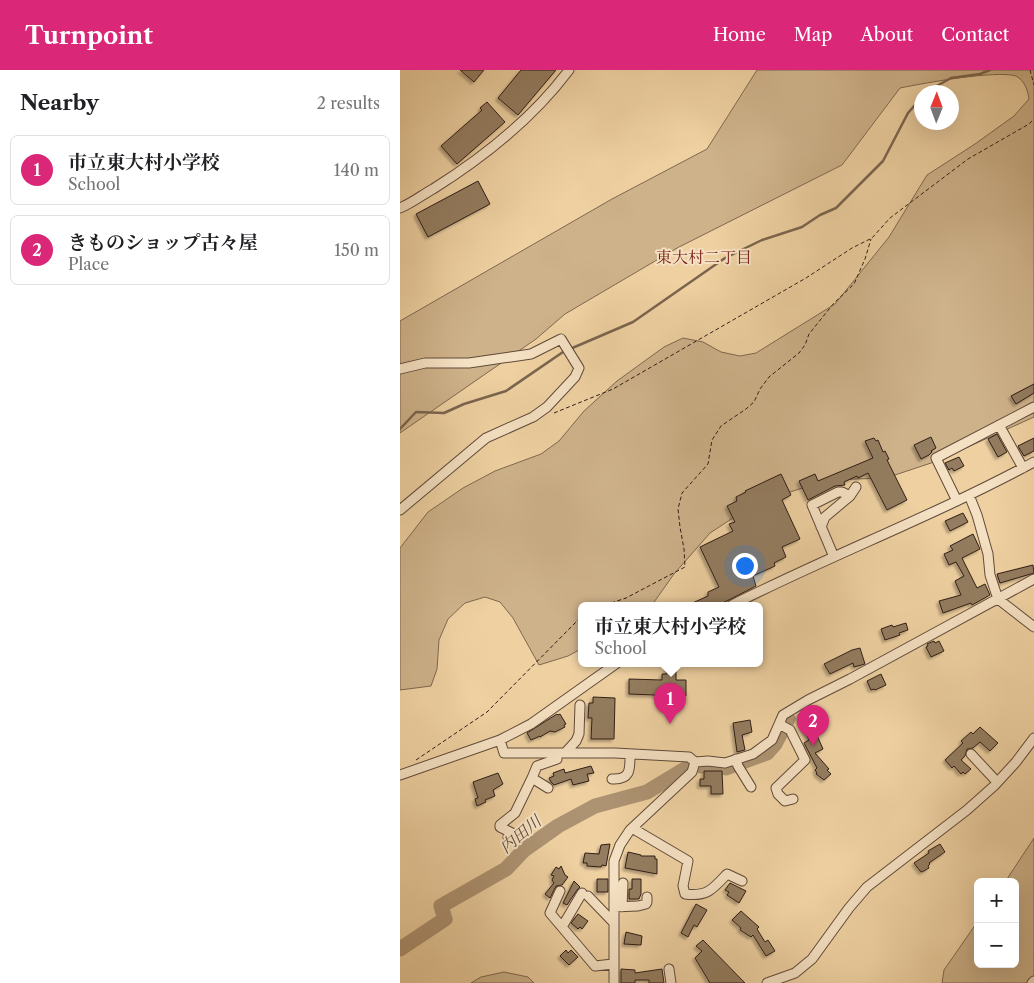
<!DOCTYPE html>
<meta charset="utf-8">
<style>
:root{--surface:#fff;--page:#f2f2f2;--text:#202124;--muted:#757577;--line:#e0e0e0;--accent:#db2777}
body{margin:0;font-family:"Libre Caslon Text","Noto Serif JP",serif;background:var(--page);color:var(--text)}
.controls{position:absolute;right:15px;bottom:15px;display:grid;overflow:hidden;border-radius:8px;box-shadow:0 5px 20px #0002}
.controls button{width:45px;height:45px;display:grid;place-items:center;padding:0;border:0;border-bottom:1px solid var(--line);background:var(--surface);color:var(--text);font:25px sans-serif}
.compass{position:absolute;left:514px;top:15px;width:45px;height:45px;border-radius:50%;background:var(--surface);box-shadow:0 5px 20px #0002;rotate:1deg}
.you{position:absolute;left:344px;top:495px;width:18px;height:18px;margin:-12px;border:4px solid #fff;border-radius:50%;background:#1a73e8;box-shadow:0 0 0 8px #1a73e833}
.badge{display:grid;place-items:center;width:32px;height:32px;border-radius:50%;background:var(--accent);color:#fff;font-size:16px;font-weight:700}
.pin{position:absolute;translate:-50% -41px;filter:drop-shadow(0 1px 2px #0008)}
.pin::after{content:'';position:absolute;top:26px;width:18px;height:15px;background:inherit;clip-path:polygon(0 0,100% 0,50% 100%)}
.popup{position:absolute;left:178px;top:532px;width:185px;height:65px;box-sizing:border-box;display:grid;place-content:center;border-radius:8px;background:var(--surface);filter:drop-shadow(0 1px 4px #0005);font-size:16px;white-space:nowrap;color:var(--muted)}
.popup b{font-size:19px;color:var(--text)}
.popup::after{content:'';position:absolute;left:50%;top:100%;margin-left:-10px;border:10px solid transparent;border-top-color:var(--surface)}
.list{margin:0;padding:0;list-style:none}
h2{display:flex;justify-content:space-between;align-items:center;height:65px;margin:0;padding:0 20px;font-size:21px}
h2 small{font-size:16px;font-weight:400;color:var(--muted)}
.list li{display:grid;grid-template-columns:32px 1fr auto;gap:15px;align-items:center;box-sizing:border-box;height:70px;margin:0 10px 10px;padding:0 10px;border:1px solid var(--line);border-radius:8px}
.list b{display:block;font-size:19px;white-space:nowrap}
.list p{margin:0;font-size:16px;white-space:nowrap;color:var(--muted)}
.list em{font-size:16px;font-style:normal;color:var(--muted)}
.map{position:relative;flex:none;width:634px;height:913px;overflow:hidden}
header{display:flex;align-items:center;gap:30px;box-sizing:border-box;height:70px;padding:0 25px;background:var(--accent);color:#fff}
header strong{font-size:24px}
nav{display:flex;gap:28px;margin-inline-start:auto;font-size:18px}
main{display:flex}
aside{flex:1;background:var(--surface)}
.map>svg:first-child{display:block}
</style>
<header>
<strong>Turnpoint</strong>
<nav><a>Home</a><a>Map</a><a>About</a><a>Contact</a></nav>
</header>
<main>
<aside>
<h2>Nearby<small>2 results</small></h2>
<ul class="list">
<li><span class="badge">1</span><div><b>市立東大村小学校</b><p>School</p></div><em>140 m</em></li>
<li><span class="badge">2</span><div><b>きものショップ古々屋</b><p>Place</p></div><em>150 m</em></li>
</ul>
</aside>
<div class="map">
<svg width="634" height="913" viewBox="0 0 634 913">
<defs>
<filter id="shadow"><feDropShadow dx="-2.5" dy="2.5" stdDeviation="1" flood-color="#0004"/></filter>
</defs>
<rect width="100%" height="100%" fill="#eed0a1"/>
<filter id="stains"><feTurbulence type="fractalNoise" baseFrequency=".004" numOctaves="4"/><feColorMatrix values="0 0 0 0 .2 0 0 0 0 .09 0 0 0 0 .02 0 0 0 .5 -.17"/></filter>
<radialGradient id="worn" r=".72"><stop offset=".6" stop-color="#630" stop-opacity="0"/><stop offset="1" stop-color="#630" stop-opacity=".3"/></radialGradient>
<!-- green -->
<path fill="#ceb28a" stroke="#7f6850" d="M 357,0 L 634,0 L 634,347 L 537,391 L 486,408 L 427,410 L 381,425 L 336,446 L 310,463 L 274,504 L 252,535 L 181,535 L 181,579 L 168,586 L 139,595 L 113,548 L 100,532 L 85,527 L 65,533 L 48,549 L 39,570 L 37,599 L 31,616 L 0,620 L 0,478 L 28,442 L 63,418 L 95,401 L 141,384 L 159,371 L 184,341 L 217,311 L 264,277 L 283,268 L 303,272 L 321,282 L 340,286 L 356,283 L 435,234 L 489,167 L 527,105 L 575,74 L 614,46 L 629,29 C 628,21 625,11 616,6 C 595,0 525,13 500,18 L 442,95 L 279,177 L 165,244 L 136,269 L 0,363 L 0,251 L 212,129 L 307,79 Z
M 634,768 L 634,913 L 542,913 L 544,900 L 578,851 L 578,894 L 615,894 L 615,812 L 605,812 Z
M 104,902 L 128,907 L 134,913 L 71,913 L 81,907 Z"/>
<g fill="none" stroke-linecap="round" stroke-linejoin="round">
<!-- stream -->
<path stroke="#7b644e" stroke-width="2.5" d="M 526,22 L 551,8 L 580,4 L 590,0
M 0,359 L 16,342 L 44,343 L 64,334 L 106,321 L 163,282 L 233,252 L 325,188 L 362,170 L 402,157 L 420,145 L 436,138 L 483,91 L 508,43 L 522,27"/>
<!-- river -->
<path stroke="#ad9372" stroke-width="15" d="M 301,696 L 311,695 L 326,698 L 367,683 L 375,674 L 388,649
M 0,879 L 45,849 L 41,836 L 106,799 L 124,780 L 158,756 L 195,736 L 247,722 L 285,699"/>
</g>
<!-- building -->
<path fill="#937b5f" stroke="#301e17" filter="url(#shadow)" d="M 60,0 L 84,0 L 74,12 Z
M 121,0 L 156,0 L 118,45 L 98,28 Z
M 87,32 L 105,52 L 57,94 L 41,76 L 82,40 L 80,38 Z
M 78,111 L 90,134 L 28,167 L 16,144 Z
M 634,314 L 634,323 L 616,334 L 611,326 Z
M 597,364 L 607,382 L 598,387 L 588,369 Z
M 531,367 L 536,378 L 531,381 L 532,382 L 529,385 L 521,389 L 514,375 Z
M 474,368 L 476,371 L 478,370 L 483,382 L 485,381 L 489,389 L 487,390 L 507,430 L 487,440 L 468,403 L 458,408 L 457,406 L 444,412 L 445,415 L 435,416 L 408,430 L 399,411 L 415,404 L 418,411 L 473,388 L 465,371 Z
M 634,368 L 634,381 L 624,386 L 618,376 Z
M 559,387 L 564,396 L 554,401 L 552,398 L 549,400 L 545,393 Z
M 381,404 L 391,425 L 382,430 L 400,469 L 382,477 L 386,487 L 374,493 L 375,496 L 353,506 L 356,516 L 319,535 L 288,535 L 308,526 L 308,522 L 319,517 L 300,477 L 333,461 L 329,454 L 335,452 L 327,436 L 337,431 L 336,427 L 346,422 L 345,421 Z
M 563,443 L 568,452 L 550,461 L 545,451 Z
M 573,464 L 580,479 L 562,488 L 577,518 L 585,514 L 590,525 L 572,535 L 571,533 L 543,543 L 539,531 L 561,525 L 555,511 L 564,506 L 556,492 L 549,495 L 544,484 L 553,480 L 550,476 Z
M 633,495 L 634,503 L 600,513 L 597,504 Z
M 506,553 L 508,560 L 499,563 L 500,565 L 485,570 L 481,559 L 492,555 L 493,557 Z
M 534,571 L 535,573 L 539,571 L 544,581 L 531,587 L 526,577 L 528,576 L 527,574 Z
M 460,578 L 465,594 L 454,597 L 453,593 L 430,604 L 424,594 L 452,580 Z
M 267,594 L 276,595 L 276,610 L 286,610 L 286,626 L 255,626 L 255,625 L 229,624 L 229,609 L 262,610 L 262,604 L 267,604 Z
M 481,604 L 486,615 L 475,620 L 474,619 L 471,620 L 467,611 Z
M 193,627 L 215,628 L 214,669 L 191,669 L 192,648 L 188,648 L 189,633 L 193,633 Z
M 408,639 L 417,660 L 415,661 L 423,679 L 415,683 L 429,699 L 427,700 L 431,704 L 424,710 L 416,704 L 417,703 L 415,700 L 417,698 L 404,673 L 409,670 L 398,645 Z
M 157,644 L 158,645 L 160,644 L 166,654 L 164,655 L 165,657 L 155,662 L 150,661 L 140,667 L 140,666 L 131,670 L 127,663 Z
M 350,650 L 352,662 L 342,665 L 345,680 L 337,682 L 333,653 Z
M 580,657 L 598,673 L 590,681 L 580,672 L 573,678 L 567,679 L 565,686 L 561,690 L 571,699 L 565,704 L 563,702 L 561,704 L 554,696 L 552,698 L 545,690 L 563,673 L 561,671 L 571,662 L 573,664 Z
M 191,696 L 194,703 L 187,704 L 189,711 L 173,715 L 171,709 L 154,715 L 151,712 L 149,708 L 154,706 L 153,703 L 164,699 L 165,703 Z
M 304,701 L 322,701 L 323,724 L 311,724 L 311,716 L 300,716 L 300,709 L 304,709 Z
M 98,703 L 103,714 L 93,720 L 95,726 L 85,730 L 86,732 L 77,736 L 75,729 L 78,728 L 73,712 Z
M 210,774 L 206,796 L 202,795 L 201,797 L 187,796 L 187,793 L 183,793 L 185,783 L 199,784 L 201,775 Z
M 540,774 L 545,782 L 529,793 L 530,794 L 528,796 L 529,798 L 522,802 L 520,801 L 514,793 L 529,783 L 528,781 Z
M 228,782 L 241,785 L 241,786 L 255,786 L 255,789 L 257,789 L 257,804 L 225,798 Z
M 161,796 L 165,805 L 168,807 L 162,815 L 156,816 L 150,828 L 145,824 L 154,813 L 152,810 L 154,806 L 151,805 L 156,797 L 159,799 Z
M 197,809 L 208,809 L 208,822 L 197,822 Z
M 232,809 L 241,809 L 241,824 L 239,829 L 229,829 L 229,819 L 232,819 Z
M 174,811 L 180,817 L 177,820 L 167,835 L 163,833 Z
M 330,813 L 346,821 L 339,833 L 327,825 L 329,822 L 325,820 Z
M 296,834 L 307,840 L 297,857 L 294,855 L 288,867 L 281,863 Z
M 341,841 L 359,857 L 357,859 L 365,872 L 368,870 L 375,881 L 366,886 L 353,865 L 351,867 L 340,860 L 341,858 L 332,850 Z
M 178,844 L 188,851 L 182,859 L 180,857 L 178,859 L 171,853 Z
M 226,862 L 242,866 L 241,875 L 224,874 Z
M 303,870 L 345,913 L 310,913 L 295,888 L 302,881 L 296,876 Z
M 166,880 L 168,883 L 171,880 L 178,887 L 169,895 L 160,886 Z
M 221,899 L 235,900 L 235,903 L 262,899 L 264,913 L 249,913 L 249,910 L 235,910 L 235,913 L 221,913 Z"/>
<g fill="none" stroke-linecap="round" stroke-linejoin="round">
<defs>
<path id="minor" d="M 0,138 C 12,133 22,125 33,119 C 84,87 133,48 169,0
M 0,299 L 25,293 L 69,293 L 131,284 L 161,269 L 179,298 L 175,307 L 147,337 L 133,347 L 86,368 L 0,440
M 599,355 L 623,398
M 569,425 L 577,445 L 588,484 L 590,505 L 598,529 L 634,557
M 450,426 L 456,417
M 557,431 L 536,388 L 634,337
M 421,457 L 425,447 L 450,426 L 442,422 L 438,422 L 412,435 L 434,487
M 332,535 C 431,485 536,445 634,392
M 379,654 L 390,660 L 405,690 L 376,718 L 378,724 L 385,731 L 393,729
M 100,670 L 104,683 L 215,683 L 289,687 L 295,692
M 165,683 L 176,671 L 179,664 L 180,635
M 571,684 L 597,712
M 336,689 L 338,696 L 351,717
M 295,692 L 308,691 L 325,693 L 353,684 L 372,670 L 383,645 L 408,630 L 450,609 L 634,509
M 0,705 L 100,670 L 131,654 L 217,593
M 212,709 C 231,710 230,699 230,684
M 148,718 L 132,708 L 137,696 L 157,689 L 157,683
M 232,758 L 288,791 L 283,816 L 285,824 C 307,827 313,819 327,804 L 342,811
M 108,767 L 113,766 L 112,763 L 100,757 L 100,755 L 115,743 L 132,708
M 160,821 L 150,843 L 195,896 L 213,894
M 188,826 L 214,853
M 214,837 L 238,836 L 246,834 L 247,832 L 247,827
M 222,837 L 223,813
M 162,857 L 182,823
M 269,899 L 271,913
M 214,913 L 214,791 L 220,775 L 230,760 L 292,702 L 295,692
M 367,913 L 395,903 L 412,889 L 449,838 L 467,817 L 567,740 L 594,716 L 616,692 L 634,668
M 632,913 L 634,911"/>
</defs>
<!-- minor casing -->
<use href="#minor" stroke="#604a3a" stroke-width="11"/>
<!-- path -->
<path stroke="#301e17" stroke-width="1" stroke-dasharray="4 2.5" stroke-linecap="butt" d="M 630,0 L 634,15
M 154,343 L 213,319 L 406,208 L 452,178 L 472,168 L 490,148 L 568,89 L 629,54 L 634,49
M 205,535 L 226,528 L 285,497 L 284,479 L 280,457 L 278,439 L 282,423 L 308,394 L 312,370 L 321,356 L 346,339 L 354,332 L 360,319 L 369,307 L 399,283 L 405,275 L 409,264 L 434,233 L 454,214 L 465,189 L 471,169
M 16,690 L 87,642 L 181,547"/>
<!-- minor -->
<use href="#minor" stroke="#f4e0c2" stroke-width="9"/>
</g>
<g text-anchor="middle" stroke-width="4" stroke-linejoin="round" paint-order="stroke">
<!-- neighbourhood labels -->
<g font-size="16" fill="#7a1f14" stroke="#f4e0c2">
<text x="304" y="193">東大村二丁目</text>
</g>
<!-- water labels -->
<g font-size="16" font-style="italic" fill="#5c4737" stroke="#f4e0c2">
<text transform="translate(120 764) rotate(-40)" y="6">内田川</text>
</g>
</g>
<rect width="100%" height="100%" filter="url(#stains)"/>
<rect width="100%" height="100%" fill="url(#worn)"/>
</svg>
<div class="controls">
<button>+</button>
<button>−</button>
</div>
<svg class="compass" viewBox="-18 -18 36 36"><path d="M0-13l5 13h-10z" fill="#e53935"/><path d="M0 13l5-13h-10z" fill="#757577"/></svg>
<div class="you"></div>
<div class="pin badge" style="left:270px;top:654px">1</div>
<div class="popup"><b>市立東大村小学校</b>School</div>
<div class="pin badge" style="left:413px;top:676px">2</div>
</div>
</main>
